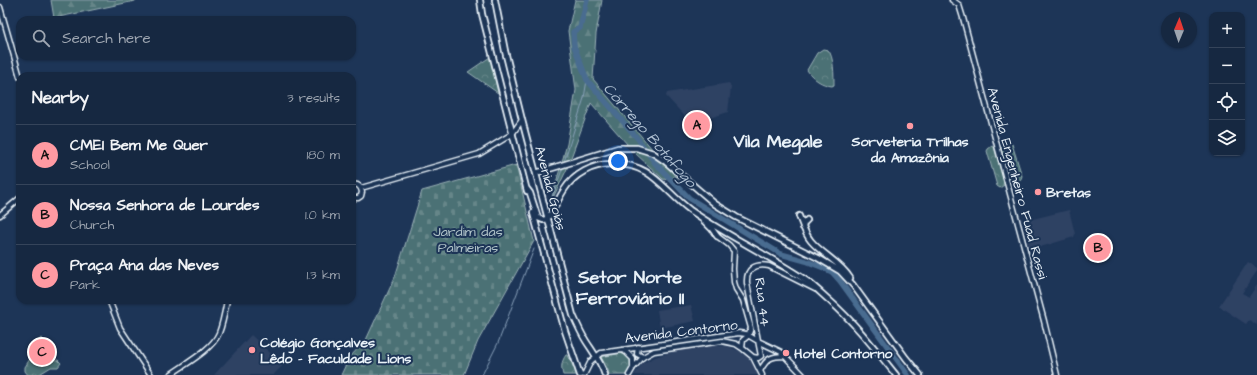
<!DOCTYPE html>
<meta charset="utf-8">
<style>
:root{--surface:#162841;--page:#23344c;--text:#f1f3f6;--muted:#9ea6b1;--line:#35445a;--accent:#ff9aa2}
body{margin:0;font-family:"Architects Daughter",sans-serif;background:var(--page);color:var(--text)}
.controls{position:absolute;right:12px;top:12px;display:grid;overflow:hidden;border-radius:8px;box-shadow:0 1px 3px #0004}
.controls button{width:36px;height:36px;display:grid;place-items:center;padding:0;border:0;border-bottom:1px solid var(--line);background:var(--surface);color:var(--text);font:20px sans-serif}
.compass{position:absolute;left:1161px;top:12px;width:36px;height:36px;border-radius:50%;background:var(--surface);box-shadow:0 1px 3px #0004;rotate:2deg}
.you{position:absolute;left:618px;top:161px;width:14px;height:14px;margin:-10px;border:3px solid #fff;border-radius:50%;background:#1a73e8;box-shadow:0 0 0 6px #1a73e833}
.badge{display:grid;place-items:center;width:26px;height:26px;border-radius:50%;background:var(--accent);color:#111;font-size:13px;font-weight:700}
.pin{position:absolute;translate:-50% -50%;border:2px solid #fff;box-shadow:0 1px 4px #0006}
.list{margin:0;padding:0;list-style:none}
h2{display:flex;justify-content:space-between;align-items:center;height:52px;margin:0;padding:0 16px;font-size:17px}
h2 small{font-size:13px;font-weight:400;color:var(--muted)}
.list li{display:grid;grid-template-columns:26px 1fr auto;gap:12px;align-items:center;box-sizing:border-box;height:60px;padding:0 16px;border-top:1px solid var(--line)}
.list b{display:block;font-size:15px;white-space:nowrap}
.list p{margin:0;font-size:13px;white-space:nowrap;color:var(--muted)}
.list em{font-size:13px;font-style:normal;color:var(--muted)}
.icon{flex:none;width:22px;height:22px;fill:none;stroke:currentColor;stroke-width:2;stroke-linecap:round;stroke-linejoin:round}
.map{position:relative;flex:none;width:1257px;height:375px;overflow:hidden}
.search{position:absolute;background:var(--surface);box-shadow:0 1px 3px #0004;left:16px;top:16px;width:340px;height:44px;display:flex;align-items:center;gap:10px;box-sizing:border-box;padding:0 14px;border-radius:12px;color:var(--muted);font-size:15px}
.panel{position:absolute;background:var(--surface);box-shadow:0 1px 3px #0004;left:16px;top:72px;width:340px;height:232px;border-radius:12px}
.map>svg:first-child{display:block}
</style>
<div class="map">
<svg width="1257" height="375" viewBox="0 0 1257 375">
<defs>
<pattern id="forest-firs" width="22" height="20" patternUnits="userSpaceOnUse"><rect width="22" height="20" fill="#4c7174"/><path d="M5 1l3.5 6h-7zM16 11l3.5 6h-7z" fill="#668689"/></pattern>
<pattern id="cemetery-stones" width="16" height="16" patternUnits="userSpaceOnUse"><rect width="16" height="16" fill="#4c7174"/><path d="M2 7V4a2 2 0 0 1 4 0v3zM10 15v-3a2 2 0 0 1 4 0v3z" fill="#668689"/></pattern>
<pattern id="park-crowns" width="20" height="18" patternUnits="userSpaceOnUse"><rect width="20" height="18" fill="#4c7174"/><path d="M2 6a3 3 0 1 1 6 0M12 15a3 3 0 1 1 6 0" fill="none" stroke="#668689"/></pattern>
</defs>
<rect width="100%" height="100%" fill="#1d3557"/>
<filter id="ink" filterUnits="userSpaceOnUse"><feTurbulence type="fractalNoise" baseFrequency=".025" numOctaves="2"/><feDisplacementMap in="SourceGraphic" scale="8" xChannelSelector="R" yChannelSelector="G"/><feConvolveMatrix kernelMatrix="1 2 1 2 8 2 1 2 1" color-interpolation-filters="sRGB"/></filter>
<g filter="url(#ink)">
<!-- built -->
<path fill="#2f4264" d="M 729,83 L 731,87 L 728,112 L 692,124 L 666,96 L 667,93 Z
M 1069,210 L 1075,234 L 1074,237 L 1030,250 L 1023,225 L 1025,221 Z
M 1248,262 L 1257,268 L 1257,271 L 1242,293 L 1249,297 L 1257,285 L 1257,325 L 1249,320 L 1246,324 L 1219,306 Z
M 691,305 L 695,321 L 660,328 L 657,310 Z
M 251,335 L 283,365 L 273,375 L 214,375 Z
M 710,346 L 727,346 L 744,353 L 756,366 L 758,375 L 634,375 L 643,363 L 655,357 L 683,349 Z"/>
<!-- forest -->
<path fill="url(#forest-firs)" stroke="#9ab1b6" d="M 51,0 L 136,0 L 135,1 L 54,18 Z
M 575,0 L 602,0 L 596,34 L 593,79 L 680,182 L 663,179 L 635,153 L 591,103 L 566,171 L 550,204 L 567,144 L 576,90 L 568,31 Z"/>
<!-- cemetery -->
<path fill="url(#cemetery-stones)" stroke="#9ab1b6" d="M 516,165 L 534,241 L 478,341 L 464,375 L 341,375 L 349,358 L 366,340 L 395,277 L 422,191 Z"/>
<!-- park -->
<path fill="url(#park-crowns)" stroke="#9ab1b6" d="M 823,49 L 828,50 C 834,56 834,76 834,85 L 832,86 C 822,85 813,79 807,70 L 817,53 Z
M 490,57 L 498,93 L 468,72 Z
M 1012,144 L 1022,176 L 1020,181 L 1014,184 L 1011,183 L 1001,148 L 1006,145 Z
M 992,146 L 994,147 L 1004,182 L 1004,185 L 1000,188 L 997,186 L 987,151 L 988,149 Z
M 41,338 L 45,342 L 44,344 L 55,360 L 58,360 L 61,363 L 58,367 L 51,367 L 38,375 L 28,375 L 25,371 L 25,367 L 39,344 L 38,341 Z
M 622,353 C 635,356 632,365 629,375 L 609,375 L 608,370 L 601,357 Z
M 566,355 L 568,355 L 577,375 L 563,375 C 561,367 561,362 566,355 Z"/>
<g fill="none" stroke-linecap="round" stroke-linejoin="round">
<!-- stream -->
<path stroke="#89a1ba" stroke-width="1" d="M 564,162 L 584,98 L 587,80
M 550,204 L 563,167
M 482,375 L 498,343 L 534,249"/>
<!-- river -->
<path stroke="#4a6c90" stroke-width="5.5" d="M 587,0 L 580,28 L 573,32 L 574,46 L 587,80 L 638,139 L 655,163 L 689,198 L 781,254 L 806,261 L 824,268 L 832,272 L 840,281 L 908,375"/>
<defs>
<path id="secondary" d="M 952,0 L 959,5 L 963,18 L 1044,321 L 1057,375
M 0,7 L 20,77
M 352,185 C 358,183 361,187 362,192 L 361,196 L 358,198 L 352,198
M 361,188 L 479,154 L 512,134 L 522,120
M 0,215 L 20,198
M 717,236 L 729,245 L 734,251 L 733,269 L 734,282 L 736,289 L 743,300 L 751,328 L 748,336 L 743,340 L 742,348
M 109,300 L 120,328 L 151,375
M 638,347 L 637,354 L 643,357
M 622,350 L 626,352 L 633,359 L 633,368
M 753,357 L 758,358 L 761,356 L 747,283 C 746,269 755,263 769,266 L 815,289
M 760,371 C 767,358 771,356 785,356
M 170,375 C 185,364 212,350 219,333 C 223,323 225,311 227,300
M 584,375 L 591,361 L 601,353 L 739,333 L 746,334 L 758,341 L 781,352 L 803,375
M 629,375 L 633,368 L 643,357 L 654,351 L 722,341 L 736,344 L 742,348 L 753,357 L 762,375"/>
<path id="primary" d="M 480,0 L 482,14 L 527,191
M 495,0 L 505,51 L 522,120 L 573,315 C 577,324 581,333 586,341 C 593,352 601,362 605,375
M 536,173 L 618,148 L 637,148 L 653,153 L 666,162 L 715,204 L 736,217 L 818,258 L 840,271 L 853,285 L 906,358 L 920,375
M 527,189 L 530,193 L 538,218 L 543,220 L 547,219 L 551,214 C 555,206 559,198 564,190 C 574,174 593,164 612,164 C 651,162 663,190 690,210 C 727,236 769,255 807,281 C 815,287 822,294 830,301 C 855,323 875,349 896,375
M 533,213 L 565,331 L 580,375
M 799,216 C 802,224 805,234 811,241 C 823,255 840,262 850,278
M 703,220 L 712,229 L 717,236
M 803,227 L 804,223 L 807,220"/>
</defs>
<!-- secondary casing -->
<use href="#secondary" stroke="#e8f1f8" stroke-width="7"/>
<!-- primary casing -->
<use href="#primary" stroke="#e8f1f8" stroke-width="8"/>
<!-- secondary -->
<use href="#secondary" stroke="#1d3557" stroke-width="4"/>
<!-- primary -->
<use href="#primary" stroke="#1d3557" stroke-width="4.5"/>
</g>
</g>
<!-- markers -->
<g fill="#ff9aa2" stroke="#1d3557" stroke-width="1.5">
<circle cx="910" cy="126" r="4"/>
<circle cx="1038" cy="192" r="4"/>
<circle cx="252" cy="350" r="4"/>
<circle cx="786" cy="353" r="4"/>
</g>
<g text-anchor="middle" stroke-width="4" stroke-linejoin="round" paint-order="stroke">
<!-- poi labels -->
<g font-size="14" font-weight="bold" fill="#e8f1f8" stroke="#1d3557" text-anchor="start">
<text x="910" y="146" text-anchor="middle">Sorveteria Trilhas<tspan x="910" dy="16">da Amazônia</tspan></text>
<text x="1046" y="197">Bretas</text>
<text x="260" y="347">Colégio Gonçalves<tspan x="260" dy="16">Lêdo - Faculdade Lions</tspan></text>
<text x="794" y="358">Hotel Contorno</text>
</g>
<!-- street labels -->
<g font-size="14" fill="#e8f1f8" stroke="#1d3557">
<text transform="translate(1018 183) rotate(75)" y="5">Avenida Engenheiro Fuad Rassi</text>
<text transform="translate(551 188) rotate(75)" y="5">Avenida Goiás</text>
<text transform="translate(763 302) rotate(83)" y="5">Rua 44</text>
<text transform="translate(681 331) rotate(-7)" y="5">Avenida Contorno</text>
</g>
<!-- park labels -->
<g font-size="14" fill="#b1c4ca" stroke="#1d3557">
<text x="468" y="236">Jardim das<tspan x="468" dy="16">Palmeiras</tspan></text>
</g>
<!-- water labels -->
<g font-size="15" font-style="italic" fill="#b1c2d4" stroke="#1d3557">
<text transform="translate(650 135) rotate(49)" y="5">Córrego Botafogo</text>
</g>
<!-- district labels -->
<g font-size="18" font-weight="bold" fill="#e8f1f8" stroke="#1d3557">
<text x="778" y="147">Vila Megale</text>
<text x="630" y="283">Setor Norte<tspan x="630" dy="21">Ferroviário II</tspan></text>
</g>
</g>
</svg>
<div class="controls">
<button>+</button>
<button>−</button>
<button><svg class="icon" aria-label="locate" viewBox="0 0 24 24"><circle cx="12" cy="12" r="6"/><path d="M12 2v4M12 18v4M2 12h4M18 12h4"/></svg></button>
<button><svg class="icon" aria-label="layers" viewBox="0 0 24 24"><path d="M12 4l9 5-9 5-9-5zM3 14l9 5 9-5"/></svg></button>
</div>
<svg class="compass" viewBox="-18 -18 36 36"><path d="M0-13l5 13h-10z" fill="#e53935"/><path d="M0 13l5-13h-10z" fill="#9ea6b1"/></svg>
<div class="you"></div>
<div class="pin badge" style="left:697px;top:125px">A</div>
<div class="pin badge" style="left:1098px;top:248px">B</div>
<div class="pin badge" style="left:42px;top:352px">C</div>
<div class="search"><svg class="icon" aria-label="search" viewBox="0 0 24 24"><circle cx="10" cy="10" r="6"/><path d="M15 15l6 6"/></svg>Search here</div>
<section class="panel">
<h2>Nearby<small>3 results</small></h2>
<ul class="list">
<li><span class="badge">A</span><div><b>CMEI Bem Me Quer</b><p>School</p></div><em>180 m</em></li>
<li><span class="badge">B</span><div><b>Nossa Senhora de Lourdes</b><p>Church</p></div><em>1.0 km</em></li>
<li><span class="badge">C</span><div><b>Praça Ana das Neves</b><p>Park</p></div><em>1.3 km</em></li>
</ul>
</section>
</div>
